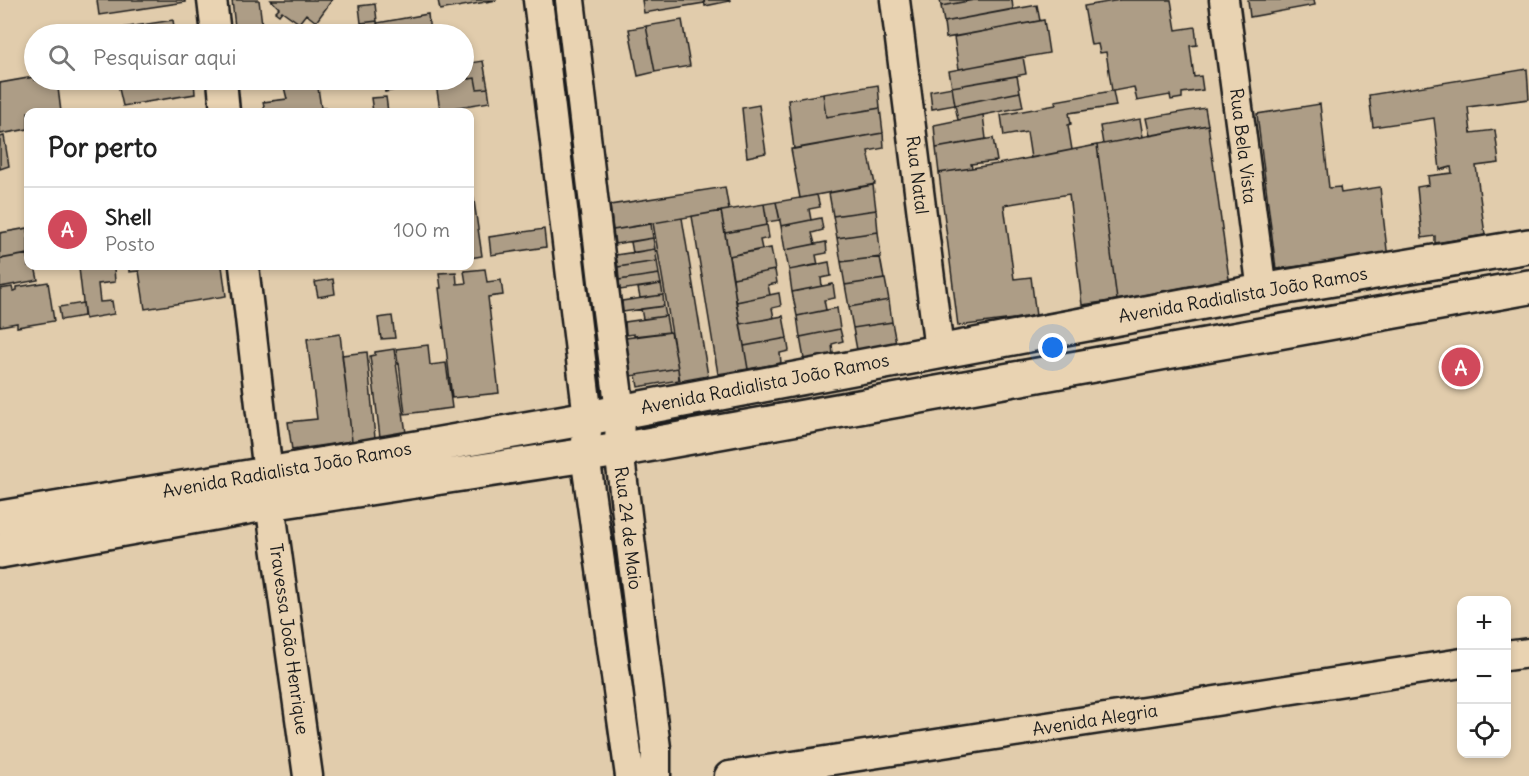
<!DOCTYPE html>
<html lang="pt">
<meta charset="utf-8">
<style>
:root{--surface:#fff;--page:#f2f2f2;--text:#222;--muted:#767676;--line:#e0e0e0;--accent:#d1495b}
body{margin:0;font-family:Delius,sans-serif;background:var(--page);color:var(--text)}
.controls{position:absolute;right:18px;bottom:18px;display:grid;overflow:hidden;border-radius:12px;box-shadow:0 3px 9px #0003}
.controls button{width:54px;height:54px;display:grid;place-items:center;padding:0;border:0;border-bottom:2px solid var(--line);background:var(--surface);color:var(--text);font:30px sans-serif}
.you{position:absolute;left:1053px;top:348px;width:21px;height:21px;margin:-15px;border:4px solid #fff;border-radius:50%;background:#1a73e8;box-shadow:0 0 0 9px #1a73e833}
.badge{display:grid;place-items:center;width:39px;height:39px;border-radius:50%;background:var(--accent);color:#fff;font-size:20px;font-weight:700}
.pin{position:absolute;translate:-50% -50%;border:3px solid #fff;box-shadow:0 2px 6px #0006}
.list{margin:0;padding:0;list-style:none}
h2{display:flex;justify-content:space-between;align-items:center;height:78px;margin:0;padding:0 24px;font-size:26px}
h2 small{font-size:20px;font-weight:400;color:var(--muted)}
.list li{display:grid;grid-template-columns:39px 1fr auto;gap:18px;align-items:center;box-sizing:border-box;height:84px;padding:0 24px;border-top:2px solid var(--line)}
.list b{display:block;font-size:22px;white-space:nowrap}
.list p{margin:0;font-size:20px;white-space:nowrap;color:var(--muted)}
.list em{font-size:20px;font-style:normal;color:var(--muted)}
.icon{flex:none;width:33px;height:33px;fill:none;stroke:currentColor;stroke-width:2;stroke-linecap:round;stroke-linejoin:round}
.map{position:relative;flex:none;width:1529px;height:776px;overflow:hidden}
.search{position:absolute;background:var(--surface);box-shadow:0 3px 9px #0003;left:24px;top:24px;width:450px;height:66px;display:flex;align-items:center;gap:15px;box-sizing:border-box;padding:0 21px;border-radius:33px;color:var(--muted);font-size:22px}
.panel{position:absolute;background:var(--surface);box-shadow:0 3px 9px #0003;left:24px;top:108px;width:450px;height:162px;border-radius:12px}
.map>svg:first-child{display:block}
</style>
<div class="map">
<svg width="1529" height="776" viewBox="0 0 1529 776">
<rect width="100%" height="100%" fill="#e1ccac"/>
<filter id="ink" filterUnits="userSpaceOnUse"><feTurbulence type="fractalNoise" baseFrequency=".0167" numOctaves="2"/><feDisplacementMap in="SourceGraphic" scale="12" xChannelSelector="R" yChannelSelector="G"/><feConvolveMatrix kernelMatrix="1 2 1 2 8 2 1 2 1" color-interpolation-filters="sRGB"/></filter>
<g filter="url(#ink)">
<!-- building -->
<path fill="#ad9d86" stroke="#1c1c1c" stroke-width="1.5" d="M 97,0 L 185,0 L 185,2 L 99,15 Z
M 232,0 L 259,0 L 262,24 L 235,27 Z
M 271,0 L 332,0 L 316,22 L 306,14 L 299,23 L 282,11 L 279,15 L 275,12 L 279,8 Z
M 438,0 L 497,0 L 440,10 Z
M 642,0 L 704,0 L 704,3 L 644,13 Z
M 704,0 L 730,0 L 730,1 L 705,6 Z
M 940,0 L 974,0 L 941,6 Z
M 974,0 L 1012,0 L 1013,9 L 944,22 L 941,6 Z
M 1120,0 L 1171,0 L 1176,30 L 1195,27 L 1197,45 L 1190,46 L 1194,77 L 1201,76 L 1203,90 L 1182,93 L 1182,98 L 1171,100 L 1170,95 L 1137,101 L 1134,87 L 1113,91 L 1116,106 L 1069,113 L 1071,124 L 1068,125 L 1072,150 L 1031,158 L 1027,132 L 1004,136 L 1001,115 L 1056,105 L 1055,101 L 1112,91 L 1106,52 L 1100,53 L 1098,44 L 1091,45 L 1084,6 Z
M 1248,0 L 1314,0 L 1315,5 L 1250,17 Z
M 375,4 L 377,21 L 361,23 L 359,6 Z
M 1037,5 L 1040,21 L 946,38 L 944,22 Z
M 428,14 L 430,34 L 379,34 L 377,23 Z
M 173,20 L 175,34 L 109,34 L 108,30 Z
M 682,20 L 690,66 L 655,72 L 646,26 Z
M 1044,20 L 1049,53 L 959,69 L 954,37 Z
M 377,21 L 379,34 L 362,34 L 361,23 Z
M 646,26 L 655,72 L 638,76 L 629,29 Z
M 1023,57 L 1026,74 L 952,87 L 949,71 Z
M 483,61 L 488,88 L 477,89 L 475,78 L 469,79 L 469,76 L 464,77 L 464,64 Z
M 1527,69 L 1529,99 L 1468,107 L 1471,133 L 1495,130 L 1499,163 L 1476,166 L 1485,235 L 1435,243 L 1435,236 L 1422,238 L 1417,187 L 1429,185 L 1428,176 L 1452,173 L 1451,167 L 1440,170 L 1434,118 L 1373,127 L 1369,95 Z
M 469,76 L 469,79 L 475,78 L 477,89 L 488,88 L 490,102 L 440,110 L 436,84 L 448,80 L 452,81 L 464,80 L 464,77 Z
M 1017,76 L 1020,92 L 955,105 L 952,87 Z
M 34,77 L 34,80 L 57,80 L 61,112 L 28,112 L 28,129 L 0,134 L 0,83 Z
M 117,80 L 194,80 L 195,94 L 123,106 Z
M 384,80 L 398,80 L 400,89 L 385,92 Z
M 317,81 L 321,108 L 325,108 L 326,112 L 265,112 L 263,102 L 287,99 L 284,87 Z
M 878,85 L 880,108 L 826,117 L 823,94 Z
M 952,87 L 955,105 L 932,109 L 930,91 Z
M 1020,92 L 1023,107 L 958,120 L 955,105 Z
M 823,94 L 826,117 L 880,108 L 883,133 L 794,149 L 788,100 Z
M 386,97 L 388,112 L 373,112 L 371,98 Z
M 1320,104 L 1329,188 L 1340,187 L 1341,193 L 1380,187 L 1388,259 L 1339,265 L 1338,261 L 1276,269 L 1257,114 Z
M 759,105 L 766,153 L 747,157 L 742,108 Z
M 1205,108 L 1208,125 L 1150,136 L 1146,118 Z
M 983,115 L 986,139 L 936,148 L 934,125 Z
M 1140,119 L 1143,137 L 1103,144 L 1100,126 Z
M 1208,125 L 1229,279 L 1117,300 L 1097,145 Z
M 883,133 L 884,148 L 868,151 L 875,184 L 800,198 L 791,149 Z
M 4,136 L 9,166 L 0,169 L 0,137 Z
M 993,138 L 997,161 L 971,164 L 972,168 L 939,173 L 936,148 Z
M 1097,145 L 1117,300 L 1082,305 L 1069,194 L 1004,205 L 1014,279 L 1031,277 L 1036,316 L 958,326 L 939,173 L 998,164 Z
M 873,185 L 876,210 L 833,216 L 829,193 Z
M 725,187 L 729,210 L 613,230 L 610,205 Z
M 470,194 L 473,194 L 482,256 L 470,258 Z
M 817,195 L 820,207 L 809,209 L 811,220 L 781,226 L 776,202 Z
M 776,202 L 780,220 L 767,222 L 764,204 Z
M 764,204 L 767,225 L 725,233 L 721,211 Z
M 876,210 L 878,232 L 837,238 L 833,216 Z
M 721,211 L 748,369 L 718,374 L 692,216 Z
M 682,218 L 708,376 L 680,381 L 653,223 Z
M 821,218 L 823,230 L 812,233 L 815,244 L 785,250 L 781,226 Z
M 651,224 L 653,238 L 615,244 L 613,230 Z
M 767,225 L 769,238 L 760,240 L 762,249 L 729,256 L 725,233 Z
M 28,228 L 28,254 L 0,259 L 0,233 Z
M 544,229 L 546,247 L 491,255 L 489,237 Z
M 878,232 L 881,257 L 841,262 L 837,238 Z
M 653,238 L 655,249 L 633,253 L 631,242 Z
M 826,242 L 827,253 L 816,255 L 818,265 L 789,270 L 785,250 Z
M 771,248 L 775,270 L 733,278 L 729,256 Z
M 655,249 L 657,261 L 618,267 L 616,255 Z
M 28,254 L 28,266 L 35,266 L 38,280 L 0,287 L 0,259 Z
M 880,257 L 884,279 L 845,285 L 841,262 Z
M 657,261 L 659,274 L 619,280 L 618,267 Z
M 829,262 L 831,276 L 821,278 L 822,286 L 792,292 L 789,270 Z
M 94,266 L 118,266 L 118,268 L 114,268 L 115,282 L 98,284 L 100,302 L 112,301 L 114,314 L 85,319 L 79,268 Z
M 129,266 L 222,266 L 226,296 L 145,309 L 139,271 L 129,272 Z
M 485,269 L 487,282 L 501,280 L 503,295 L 488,297 L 499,393 L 452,398 L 439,288 L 441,288 L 439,273 L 456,272 L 457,284 L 466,283 L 464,271 Z
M 775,270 L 777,283 L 768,285 L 770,295 L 736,302 L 733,278 Z
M 659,274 L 661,284 L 620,290 L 619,280 Z
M 333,279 L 335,294 L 318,297 L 315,282 Z
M 885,279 L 889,300 L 849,307 L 845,285 Z
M 48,282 L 54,321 L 17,327 L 17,323 L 0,326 L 0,289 L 12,287 L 13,291 L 17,290 L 17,287 Z
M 661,284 L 663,295 L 640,298 L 638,288 Z
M 833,284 L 835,298 L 824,300 L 826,310 L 797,316 L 792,292 Z
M 779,293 L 781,306 L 772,308 L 774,318 L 740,324 L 736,302 Z
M 663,295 L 664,306 L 623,312 L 622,301 Z
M 889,300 L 892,322 L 853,328 L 849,307 Z
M 83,303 L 84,316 L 61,320 L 59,307 Z
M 664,306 L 666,316 L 643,319 L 641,309 Z
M 837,308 L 840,329 L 800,337 L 797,316 Z
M 392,316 L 395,338 L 381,339 L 378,318 Z
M 666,316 L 669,332 L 634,336 L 634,334 L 626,335 L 625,322 Z
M 783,316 L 787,338 L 744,346 L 740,324 Z
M 892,322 L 896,343 L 857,350 L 853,328 Z
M 840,329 L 843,341 L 832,344 L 833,355 L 804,359 L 800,337 Z
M 671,332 L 678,368 L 631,376 L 626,338 Z
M 340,334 L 352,441 L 292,450 L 288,422 L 317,419 L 307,339 Z
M 787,338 L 789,351 L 780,353 L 781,363 L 748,369 L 744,346 Z
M 428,345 L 430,365 L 446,363 L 452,408 L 405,414 L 399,363 L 398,364 L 396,349 Z
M 394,349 L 406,433 L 380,437 L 370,356 L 375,355 L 375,352 Z
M 367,352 L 375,438 L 352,441 L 342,355 Z
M 678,368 L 679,380 L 638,387 L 636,375 Z"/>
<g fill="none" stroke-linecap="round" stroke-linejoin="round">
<defs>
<path id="minor" d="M 212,0 L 216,34
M 538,0 L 588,418 L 585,455 L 630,776
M 570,0 L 603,281 L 620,411 L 619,450 L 656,748 L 656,776
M 895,0 L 939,350
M 1224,0 L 1262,291
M 222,80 L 225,112
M 244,266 L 268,474
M 270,503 L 308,776
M 1506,656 L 1529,653
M 729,776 L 1462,663"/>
<path id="major" d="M 0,518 L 268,474 L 588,418 L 1262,291 L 1529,246
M 0,551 L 270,503 L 619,450 L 1529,287"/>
</defs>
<!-- minor casing -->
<use href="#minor" stroke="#1c1c1c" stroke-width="33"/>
<!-- major casing -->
<use href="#major" stroke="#1c1c1c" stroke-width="38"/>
<!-- minor -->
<use href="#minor" stroke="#e9d3b2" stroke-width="28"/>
<!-- major -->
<use href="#major" stroke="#e9d3b2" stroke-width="33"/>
</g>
</g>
<g text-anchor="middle" stroke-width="4.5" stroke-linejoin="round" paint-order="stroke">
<!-- street labels -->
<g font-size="18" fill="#1c1c1c" stroke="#e9d3b2">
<text transform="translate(1243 146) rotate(83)" y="6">Rua Bela Vista</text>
<text transform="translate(917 175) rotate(83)" y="6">Rua Natal</text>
<text transform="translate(1243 295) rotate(-10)" y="6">Avenida Radialista João Ramos</text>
<text transform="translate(765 384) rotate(-11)" y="6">Avenida Radialista João Ramos</text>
<text transform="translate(287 470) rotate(-10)" y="6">Avenida Radialista João Ramos</text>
<text transform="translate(628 528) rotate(83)" y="6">Rua 24 de Maio</text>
<text transform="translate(289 639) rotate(82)" y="6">Travessa João Henrique</text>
<text transform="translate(1095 720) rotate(-9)" y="6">Avenida Alegria</text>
</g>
</g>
</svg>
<div class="controls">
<button>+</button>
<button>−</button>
<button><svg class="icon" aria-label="locate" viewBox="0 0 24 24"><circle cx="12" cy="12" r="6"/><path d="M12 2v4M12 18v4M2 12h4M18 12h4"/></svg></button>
</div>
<div class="you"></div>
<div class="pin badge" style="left:1461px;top:367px">A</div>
<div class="search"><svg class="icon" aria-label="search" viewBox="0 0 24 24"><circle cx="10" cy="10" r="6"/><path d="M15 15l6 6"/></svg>Pesquisar aqui</div>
<section class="panel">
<h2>Por perto<small></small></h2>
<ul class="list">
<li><span class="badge">A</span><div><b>Shell</b><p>Posto</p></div><em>100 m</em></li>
</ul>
</section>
</div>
